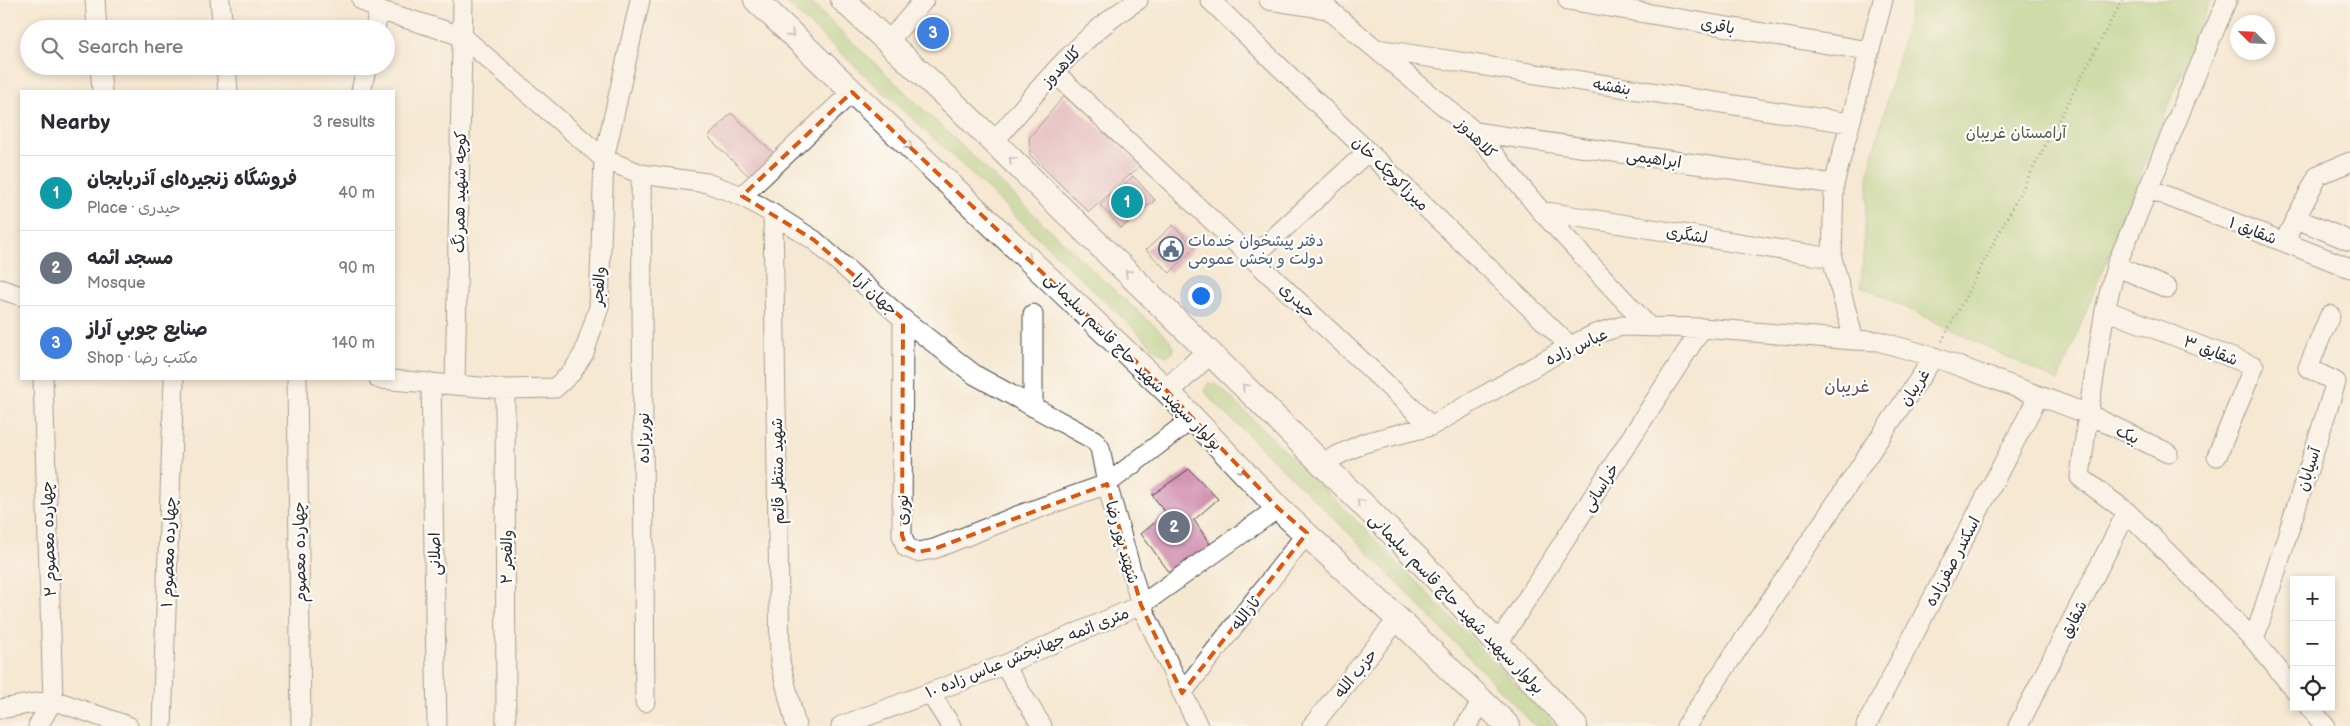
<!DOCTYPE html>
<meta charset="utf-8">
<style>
:root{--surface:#fff;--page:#f2f2f3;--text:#2b2b33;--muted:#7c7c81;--line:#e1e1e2;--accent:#ea580c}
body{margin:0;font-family:"Balsamiq Sans","Playpen Sans Arabic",sans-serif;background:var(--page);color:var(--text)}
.controls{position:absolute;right:15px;bottom:15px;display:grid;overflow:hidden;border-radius:0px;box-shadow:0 2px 8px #0003}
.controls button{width:45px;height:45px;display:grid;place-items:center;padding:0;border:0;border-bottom:1px solid var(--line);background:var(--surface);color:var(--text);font:25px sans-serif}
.compass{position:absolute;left:2230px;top:15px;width:45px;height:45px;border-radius:50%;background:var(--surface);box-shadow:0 2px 8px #0003;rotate:294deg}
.you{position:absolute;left:1200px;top:295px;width:18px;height:18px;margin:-12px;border:4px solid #fff;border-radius:50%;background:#1a73e8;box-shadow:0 0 0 8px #1a73e833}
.badge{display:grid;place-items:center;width:32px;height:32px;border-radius:50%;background:var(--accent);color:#fff;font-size:16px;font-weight:700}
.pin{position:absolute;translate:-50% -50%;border:2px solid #fff;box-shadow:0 1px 5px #0006}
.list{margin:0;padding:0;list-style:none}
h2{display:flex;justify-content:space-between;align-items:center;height:65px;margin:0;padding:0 20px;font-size:21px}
h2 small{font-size:16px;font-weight:400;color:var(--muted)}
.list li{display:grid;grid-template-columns:32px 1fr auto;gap:15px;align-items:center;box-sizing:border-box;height:75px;padding:0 20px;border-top:1px solid var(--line)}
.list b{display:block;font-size:19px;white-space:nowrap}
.list p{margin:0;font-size:16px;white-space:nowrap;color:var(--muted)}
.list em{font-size:16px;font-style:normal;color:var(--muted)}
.icon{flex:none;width:28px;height:28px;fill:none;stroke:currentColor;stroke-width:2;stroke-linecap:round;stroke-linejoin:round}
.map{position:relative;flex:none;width:2350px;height:726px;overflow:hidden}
.search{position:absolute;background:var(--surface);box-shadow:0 2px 8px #0003;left:20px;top:20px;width:375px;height:55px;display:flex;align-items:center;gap:12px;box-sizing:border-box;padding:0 18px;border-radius:28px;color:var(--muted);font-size:19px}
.panel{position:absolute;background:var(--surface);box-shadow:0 2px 8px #0003;left:20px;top:90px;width:375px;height:290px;border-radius:0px}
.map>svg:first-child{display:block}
</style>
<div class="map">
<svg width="2350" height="726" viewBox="0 0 2350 726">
<rect width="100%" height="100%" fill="#fff"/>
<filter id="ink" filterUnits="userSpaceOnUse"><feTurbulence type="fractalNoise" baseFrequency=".02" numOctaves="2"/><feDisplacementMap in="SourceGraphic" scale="10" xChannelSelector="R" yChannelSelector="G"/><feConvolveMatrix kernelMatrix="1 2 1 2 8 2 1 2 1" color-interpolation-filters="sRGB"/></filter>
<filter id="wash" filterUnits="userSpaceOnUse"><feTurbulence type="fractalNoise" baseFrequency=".0096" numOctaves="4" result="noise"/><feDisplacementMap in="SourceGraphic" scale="20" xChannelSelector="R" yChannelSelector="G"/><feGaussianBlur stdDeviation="1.12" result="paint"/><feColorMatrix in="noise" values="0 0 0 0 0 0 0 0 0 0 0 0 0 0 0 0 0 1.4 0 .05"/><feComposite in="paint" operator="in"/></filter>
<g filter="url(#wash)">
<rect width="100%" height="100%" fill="#f5e8d1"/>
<!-- green -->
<path fill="#a1cc79" stroke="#667c52" d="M 783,0 L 808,0 L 1103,280 L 1169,339 L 1173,346 L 1172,353 L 1165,356 L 1154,348 L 944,148 Z
M 1913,0 L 2211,0 L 2058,381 L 1861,286 L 1869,170 Z
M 1209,383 L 1215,384 L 1222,389 L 1369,533 L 1556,726 L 1535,726 L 1359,543 L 1211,399 L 1204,390 Z"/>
<g id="blocks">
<!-- building -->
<path fill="#d08eaf" d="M 1064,96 L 1141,165 L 1089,212 L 1030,155 L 1029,138 Z
M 731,113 L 776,155 L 753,180 L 708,137 Z
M 1133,176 L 1155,200 L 1121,228 L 1100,205 Z
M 1173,225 L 1195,247 L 1170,273 L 1146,250 Z
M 1189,469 L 1218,499 L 1194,520 L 1212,547 L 1170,573 L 1141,534 L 1166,513 L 1152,495 Z"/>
</g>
</g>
<g filter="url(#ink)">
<use href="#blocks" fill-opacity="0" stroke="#494744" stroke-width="1"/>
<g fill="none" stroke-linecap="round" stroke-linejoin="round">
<defs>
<path id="minor" d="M 95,0 L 97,29
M 220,0 L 223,29
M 362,0 L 379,10 L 375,29
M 1210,0 L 1570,346
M 1269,0 L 1328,9 L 1475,132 L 1541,211 L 1649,327
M 1568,0 L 1869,51
M 1883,0 L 1834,184 L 1832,258 L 1854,340 L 1878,341 L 1934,357 L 2088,414 L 2105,310 L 2116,266 L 2227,0
M 379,10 L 462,36 L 604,159 L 641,174 L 707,183 L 742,196 L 773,214 L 814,240 L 903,319 L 975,375 L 1094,440 L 1100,448 L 1107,484 L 1017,516 L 934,549 L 917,552 L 906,547 L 902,535 L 903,319
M 888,42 L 924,0
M 1377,49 L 1849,123
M 100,66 L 102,91
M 226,66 L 228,91
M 1054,72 L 1431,426
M 361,91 L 367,66
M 1475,132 L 1834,184
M 994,142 C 1037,91 1080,36 1138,0
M 641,174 L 645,702
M 2149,189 L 2284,242 L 2318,175 L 2350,162
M 742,196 L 852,92
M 1541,211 L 1832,258
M 773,214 L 780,662 L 796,726
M 2297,219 L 2350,241
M 2284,242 L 2350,268
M 1253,257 L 1368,151
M 2116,266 L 2167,288
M 0,289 L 21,296
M 2105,310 L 2254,366 L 2217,456
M 1033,314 L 1033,407
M 297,379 L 301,726
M 379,379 L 505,389 L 555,388 L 572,372 L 584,353 L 599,307 L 604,159 L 640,0
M 431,383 L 437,726
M 455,385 L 463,0
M 505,389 L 506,726
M 1193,418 L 1107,484 L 1141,605 L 1198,726
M 2168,453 L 2088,414 L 2080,477 L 2127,512 L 2254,640 L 2294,689
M 1321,463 L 1364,443 L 1431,426 L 1570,346 L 1595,334 L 1622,326 L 1702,328 L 1854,340
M 2254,640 L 2336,382 L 2308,368 L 2330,315
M 1497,645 L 1702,328
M 1004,665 L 1042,726
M 930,693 L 951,726
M 1182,693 L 1307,533
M 2309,707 L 2325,726
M 0,709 L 53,700 L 128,726
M 38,726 L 53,700 L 43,379
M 162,726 L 174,379
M 841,726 L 1004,665 L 1141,605 L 1278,508
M 1312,726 L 1398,619
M 1466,726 L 1483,701
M 1686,726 L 1934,357
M 1866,726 L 2038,397
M 2018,726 L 2127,512"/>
<path id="major" d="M 756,0 L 1167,391 L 1278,508 L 1398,619 L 1508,726
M 843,0 L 964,113 L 1259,401 L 1419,560 L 1575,726
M 1167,391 L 1209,352"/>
</defs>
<!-- minor casing -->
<use href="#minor" stroke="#494744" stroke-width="21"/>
<!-- major casing -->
<use href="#major" stroke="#494744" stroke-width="26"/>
<!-- path -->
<path stroke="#494744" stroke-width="3" stroke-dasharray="1 4" stroke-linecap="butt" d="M 1942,341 L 2122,0"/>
<!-- minor -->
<use href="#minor" stroke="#fff" stroke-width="19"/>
<!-- major -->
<use href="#major" stroke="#fff" stroke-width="24"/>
</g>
<!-- one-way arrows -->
<defs><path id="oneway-chevron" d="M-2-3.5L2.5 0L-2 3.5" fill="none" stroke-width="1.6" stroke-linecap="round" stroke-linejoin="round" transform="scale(1.25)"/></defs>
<g stroke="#a0a0a0">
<use href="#oneway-chevron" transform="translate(791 34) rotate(44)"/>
<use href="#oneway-chevron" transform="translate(909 146) rotate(43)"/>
<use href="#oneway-chevron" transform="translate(1012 160) rotate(-136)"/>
<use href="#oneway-chevron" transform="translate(1028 257) rotate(43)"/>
<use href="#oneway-chevron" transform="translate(1128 273) rotate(-136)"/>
<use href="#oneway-chevron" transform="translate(1245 387) rotate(-136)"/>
<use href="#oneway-chevron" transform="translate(1242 470) rotate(47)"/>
<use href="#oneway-chevron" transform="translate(1360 502) rotate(-135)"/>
</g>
</g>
<!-- marked area -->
<path d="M0 0H2350V726H0ZM 852,92 L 1167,391 L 1278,508 L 1307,533 L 1182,693 L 1141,605 L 1107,484 L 934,549 L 917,552 L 906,547 L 902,535 L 903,319 L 814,240 L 742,196 Z" fill="#f5e8d1" fill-opacity=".55" fill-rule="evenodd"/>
<path fill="none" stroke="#df570e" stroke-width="4" stroke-dasharray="10 6" stroke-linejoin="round" d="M 852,92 L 1167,391 L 1278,508 L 1307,533 L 1182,693 L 1141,605 L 1107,484 L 934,549 L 917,552 L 906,547 L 902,535 L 903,319 L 814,240 L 742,196 Z"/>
<!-- icons -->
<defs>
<symbol id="civic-ring" viewBox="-11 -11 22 22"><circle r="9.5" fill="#fff" stroke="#5c6f8a" stroke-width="1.5"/><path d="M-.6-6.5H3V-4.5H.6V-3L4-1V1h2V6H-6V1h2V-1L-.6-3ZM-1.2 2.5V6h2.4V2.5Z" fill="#5c6f8a"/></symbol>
</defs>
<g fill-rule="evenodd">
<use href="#civic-ring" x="1157" y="235" width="28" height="28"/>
</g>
<g text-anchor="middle" stroke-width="4.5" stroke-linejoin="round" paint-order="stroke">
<!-- street labels -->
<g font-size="16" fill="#2b2b2b" stroke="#fff">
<text transform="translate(1718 25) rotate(10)" y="6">باقری</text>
<text transform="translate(1061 66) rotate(-46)" y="6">کلاهدوز</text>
<text transform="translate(1612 86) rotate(9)" y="6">بنفشه</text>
<text transform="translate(1477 138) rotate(46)" y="6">کلاهدوز</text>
<text transform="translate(1654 158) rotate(8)" y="6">ابراهیمی</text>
<text transform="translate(1391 173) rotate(44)" y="6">میرزاکوچک خان</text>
<text transform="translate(459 192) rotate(-89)" y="6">کوچه شهید همرنگ</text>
<text transform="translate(2253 230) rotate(21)" y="6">شقایق ۱</text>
<text transform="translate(1687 234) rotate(9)" y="6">لشگری</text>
<text transform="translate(598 286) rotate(-86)" y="6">والفجر</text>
<text transform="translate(876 294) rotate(42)" y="6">جهان آرا</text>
<text transform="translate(1298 300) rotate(44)" y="6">حیدری</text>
<text transform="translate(1576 346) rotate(-25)" y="6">عباس زاده</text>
<text transform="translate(2211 350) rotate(21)" y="6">شقایق ۳</text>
<text transform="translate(1134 361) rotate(45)" y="6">بولوار سپهبد شهید حاج قاسم سلیمانی</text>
<text transform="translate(1914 387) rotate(-56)" y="6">غریبان</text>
<text transform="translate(2128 434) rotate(26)" y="6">بیک</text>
<text transform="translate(643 438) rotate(-90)" y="6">نوریزاده</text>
<text transform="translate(2308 469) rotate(-72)" y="6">آسیابان</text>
<text transform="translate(777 471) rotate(-91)" y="6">شهید منتظر قائم</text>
<text transform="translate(1600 487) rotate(-57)" y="6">خراسانی</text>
<text transform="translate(902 510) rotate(-90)" y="6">نوری</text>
<text transform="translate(48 539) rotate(-92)" y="6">چهارده معصوم ۲</text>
<text transform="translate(1123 542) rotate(74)" y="6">شهید پور رضا</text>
<text transform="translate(168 552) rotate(-88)" y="6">چهارده معصوم ۱</text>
<text transform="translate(299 552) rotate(-91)" y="6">چهارده معصوم</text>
<text transform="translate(434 554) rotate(-91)" y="6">اصلانی</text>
<text transform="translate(506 557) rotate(-90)" y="6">والفجر ۲</text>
<text transform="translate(1952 561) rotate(-62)" y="6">اسکندر صفرزاده</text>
<text transform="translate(1457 603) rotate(46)" y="6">بولوار سپهبد شهید حاج قاسم سلیمانی</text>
<text transform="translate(1245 613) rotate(-52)" y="6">ثارالله</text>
<text transform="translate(2073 619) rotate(-63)" y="6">شقایق</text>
<text transform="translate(1027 652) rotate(-22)" y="6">۱۰ متری ائمه جهانبخش عباس زاده</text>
<text transform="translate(1355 673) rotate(-51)" y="6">حزب الله</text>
</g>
<!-- park labels -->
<g font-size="16" fill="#4e5b42" stroke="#fff">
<text x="2016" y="138">آرامستان غریبان</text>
</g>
<!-- service labels -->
<g font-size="16" fill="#4e5e75" stroke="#fff" text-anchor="start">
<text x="1188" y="246">دفتر پیشخوان خدمات<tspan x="1188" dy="18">دولت و بخش عمومی</tspan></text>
</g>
<!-- neighbourhood labels -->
<g font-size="18" fill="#654e59" stroke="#fff">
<text x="1847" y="392">غریبان</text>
</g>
</g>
</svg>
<div class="controls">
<button>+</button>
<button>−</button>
<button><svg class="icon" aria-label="locate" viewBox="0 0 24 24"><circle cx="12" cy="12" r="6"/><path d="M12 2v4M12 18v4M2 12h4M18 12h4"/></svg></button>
</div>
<svg class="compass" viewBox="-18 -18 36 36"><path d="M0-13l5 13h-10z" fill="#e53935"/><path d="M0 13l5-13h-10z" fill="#7c7c81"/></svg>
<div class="you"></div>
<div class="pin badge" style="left:1127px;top:202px;background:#0f9aa8">1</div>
<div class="pin badge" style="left:1174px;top:527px;background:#6b7280">2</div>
<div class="pin badge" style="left:933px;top:33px;background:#3f7fe0">3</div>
<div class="search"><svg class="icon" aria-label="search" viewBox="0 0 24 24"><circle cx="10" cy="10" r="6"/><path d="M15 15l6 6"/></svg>Search here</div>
<section class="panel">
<h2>Nearby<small>3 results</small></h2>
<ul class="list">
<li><span class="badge" style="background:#0f9aa8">1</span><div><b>فروشگاه زنجیره‌ای آذربایجان</b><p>Place · حیدری</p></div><em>40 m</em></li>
<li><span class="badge" style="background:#6b7280">2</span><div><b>مسجد ائمه</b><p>Mosque</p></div><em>90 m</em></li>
<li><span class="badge" style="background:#3f7fe0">3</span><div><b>صنايع چوبي آراز</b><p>Shop · مکتب رضا</p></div><em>140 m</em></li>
</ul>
</section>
</div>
